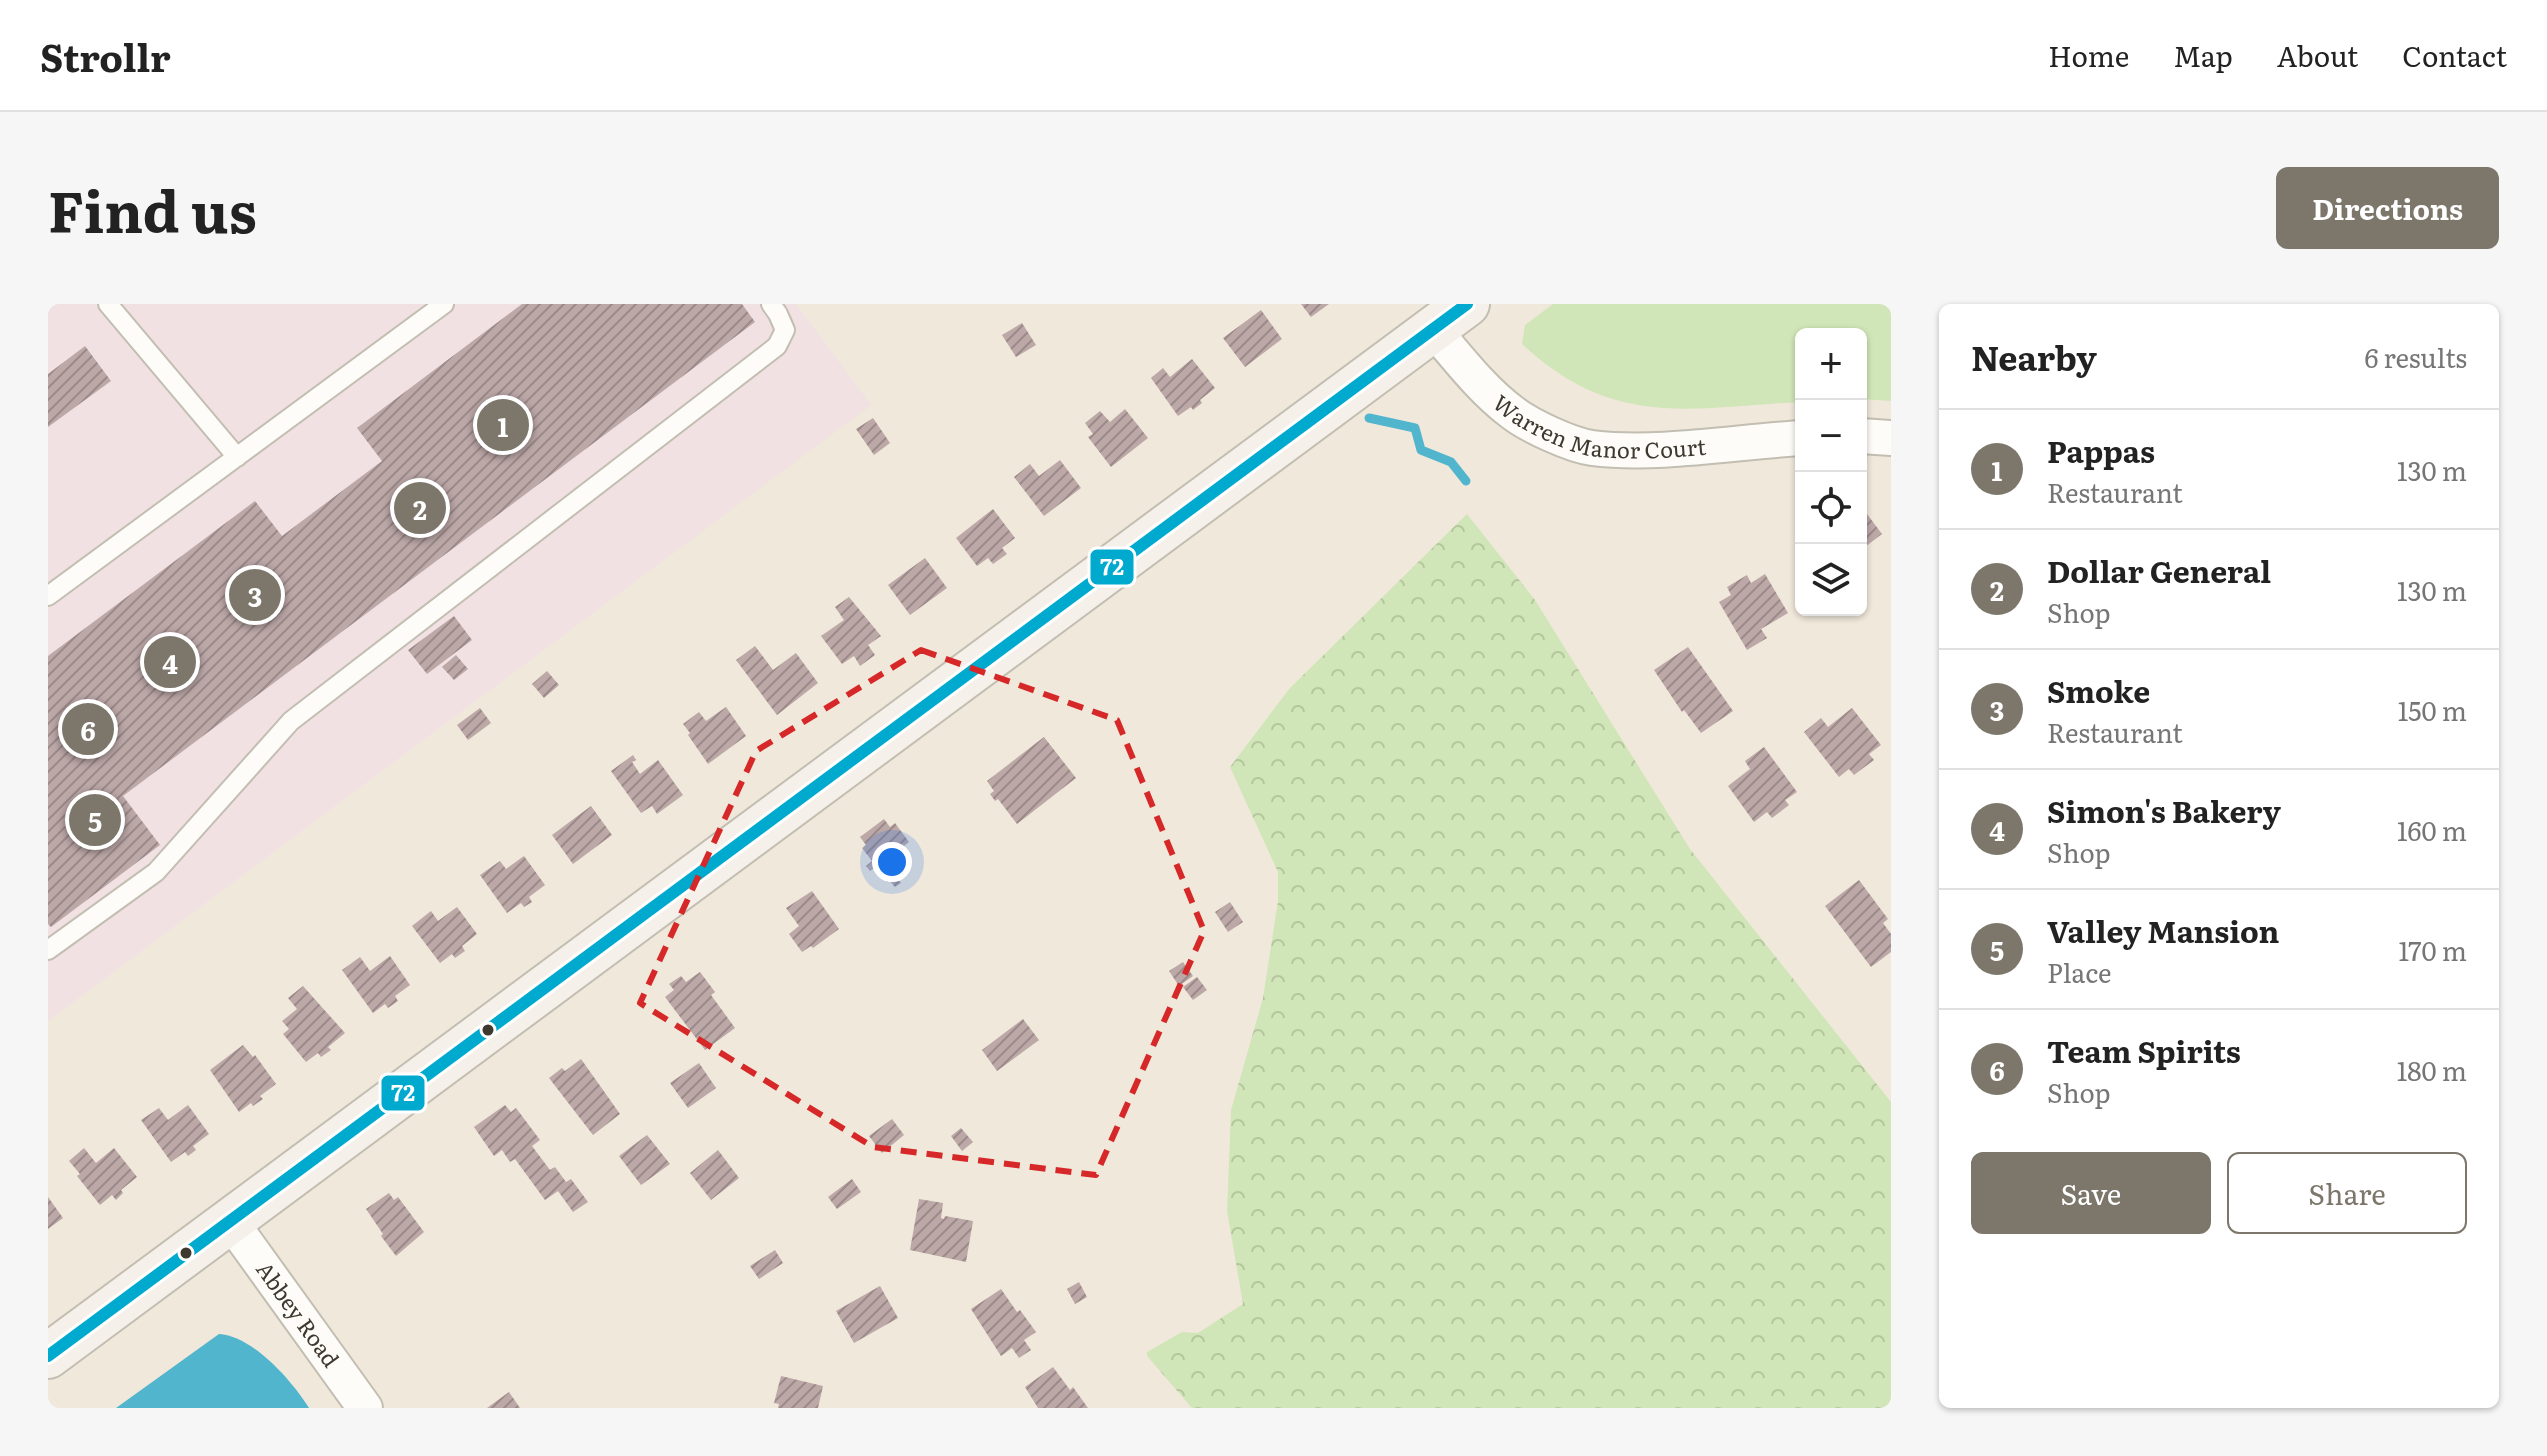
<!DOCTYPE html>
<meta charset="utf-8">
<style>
:root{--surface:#fff;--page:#f6f6f6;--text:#222;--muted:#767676;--line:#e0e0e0;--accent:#7c766b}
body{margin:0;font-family:Literata,serif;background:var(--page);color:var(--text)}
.controls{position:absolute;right:24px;top:24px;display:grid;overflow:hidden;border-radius:12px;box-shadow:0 2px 6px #0004}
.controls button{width:72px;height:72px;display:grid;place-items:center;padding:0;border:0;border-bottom:2px solid var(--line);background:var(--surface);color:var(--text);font:40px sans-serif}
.you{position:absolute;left:844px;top:558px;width:28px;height:28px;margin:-20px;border:6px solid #fff;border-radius:50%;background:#1a73e8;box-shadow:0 0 0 12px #1a73e833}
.badge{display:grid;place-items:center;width:52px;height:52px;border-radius:50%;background:var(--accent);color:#fff;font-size:26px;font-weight:700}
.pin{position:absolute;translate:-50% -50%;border:4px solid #fff;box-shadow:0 2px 8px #0006}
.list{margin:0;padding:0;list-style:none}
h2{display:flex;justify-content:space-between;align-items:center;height:104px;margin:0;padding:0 32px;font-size:34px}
h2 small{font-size:26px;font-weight:400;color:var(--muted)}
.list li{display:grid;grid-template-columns:52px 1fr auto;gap:24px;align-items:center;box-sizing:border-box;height:120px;padding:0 32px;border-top:2px solid var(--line)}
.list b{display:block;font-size:30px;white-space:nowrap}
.list p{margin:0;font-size:26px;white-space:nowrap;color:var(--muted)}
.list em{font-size:26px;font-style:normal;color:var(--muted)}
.actions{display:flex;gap:16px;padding:24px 32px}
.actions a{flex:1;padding:18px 0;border:2px solid var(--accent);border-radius:12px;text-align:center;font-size:28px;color:var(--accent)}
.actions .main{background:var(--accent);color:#fff}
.icon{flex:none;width:44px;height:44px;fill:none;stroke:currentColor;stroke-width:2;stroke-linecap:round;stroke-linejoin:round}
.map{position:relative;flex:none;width:1843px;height:1104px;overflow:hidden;border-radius:12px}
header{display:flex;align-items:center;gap:48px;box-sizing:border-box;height:112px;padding:0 40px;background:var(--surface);border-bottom:2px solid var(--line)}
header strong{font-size:38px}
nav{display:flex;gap:44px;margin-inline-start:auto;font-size:28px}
.intro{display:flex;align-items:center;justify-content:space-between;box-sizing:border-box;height:192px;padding:0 48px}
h1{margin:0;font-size:56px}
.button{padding:20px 36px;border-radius:12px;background:var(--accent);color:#fff;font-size:28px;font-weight:700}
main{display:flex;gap:48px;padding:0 48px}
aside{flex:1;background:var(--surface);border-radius:12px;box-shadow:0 2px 6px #0004}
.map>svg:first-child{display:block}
</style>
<header>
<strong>Strollr</strong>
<nav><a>Home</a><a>Map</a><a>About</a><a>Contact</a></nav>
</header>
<div class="intro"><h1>Find us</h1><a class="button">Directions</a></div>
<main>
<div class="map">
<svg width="1843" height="1104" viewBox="0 0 1843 1104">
<defs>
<pattern id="forest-crowns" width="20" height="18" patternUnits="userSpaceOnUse" patternTransform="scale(2)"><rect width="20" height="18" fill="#d1e6b8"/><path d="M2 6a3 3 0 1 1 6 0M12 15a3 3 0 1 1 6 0" fill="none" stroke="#b4c69e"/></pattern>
<pattern id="building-hatch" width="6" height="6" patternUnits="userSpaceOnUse" patternTransform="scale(2)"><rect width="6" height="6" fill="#bda8a8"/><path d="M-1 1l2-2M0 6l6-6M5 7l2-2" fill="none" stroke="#9b8a89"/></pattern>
</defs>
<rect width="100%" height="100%" fill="#f0e8da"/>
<!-- commercial -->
<path fill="#f1e1e2" d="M 0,0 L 748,0 L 823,101 L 0,717 Z"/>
<!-- forest -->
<path fill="url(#forest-crowns)" d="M 1419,210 L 1487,296 L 1642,545 L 1843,798 L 1843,1104 L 1144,1104 L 1099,1052 L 1099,1048 L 1134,1028 L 1150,1029 L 1195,1000 L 1179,907 L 1183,806 L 1215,694 L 1230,597 L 1230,568 L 1182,463 L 1242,384 Z"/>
<!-- park -->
<path fill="#d1e6b8" d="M 1505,0 L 1843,0 L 1843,97 L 1813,95 L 1813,30 L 1753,30 L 1753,98 C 1639,104 1565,125 1474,40 L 1477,21 Z"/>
<!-- water -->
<path fill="#50b5cd" d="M 171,1030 C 205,1032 244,1077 261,1104 L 68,1104 Z"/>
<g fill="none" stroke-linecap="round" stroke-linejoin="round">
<!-- stream -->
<path stroke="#50b5cd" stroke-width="9" d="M 1321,114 L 1367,124 L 1373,146 L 1403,158 L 1418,177"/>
</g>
<!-- building -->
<path fill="url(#building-hatch)" d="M 474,0 L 694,0 L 707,18 L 75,492 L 112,541 L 3,623 L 0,620 L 0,352 L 207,197 L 234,232 L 334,157 L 309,124 Z
M 1253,0 L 1281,0 L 1263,13 Z
M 1213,6 L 1234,35 L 1197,63 L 1175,34 Z
M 974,19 L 988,41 L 968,53 L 954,31 Z
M 37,42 L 63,77 L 0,123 L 0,70 Z
M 1144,55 L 1167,84 L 1152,96 L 1154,99 L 1145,106 L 1143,103 L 1130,112 L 1103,74 L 1115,64 L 1122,73 Z
M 1077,105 L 1100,134 L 1063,163 L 1040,133 L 1045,130 L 1037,119 L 1052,107 L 1062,118 Z
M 825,114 L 842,139 L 826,151 L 808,125 Z
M 1012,156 L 1033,184 L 996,212 L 966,173 L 982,160 L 991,172 Z
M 1813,202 L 1834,230 L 1813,246 Z
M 945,205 L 967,234 L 954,244 L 959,250 L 945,260 L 940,254 L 929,262 L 908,234 Z
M 877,254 L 899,284 L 862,311 L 840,281 Z
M 1717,270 L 1740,309 L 1713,325 L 1719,334 L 1699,346 L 1671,298 L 1683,291 L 1679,283 L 1699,271 L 1703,279 Z
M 801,293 L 833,332 L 820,341 L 827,351 L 812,362 L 806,352 L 794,360 L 773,332 L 796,316 L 787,303 Z
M 406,312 L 424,336 L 379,370 L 360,346 Z
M 707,342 L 725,366 L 748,349 L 770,379 L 729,411 L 688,356 Z
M 1640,343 L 1685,407 L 1653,429 L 1636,406 L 1634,408 L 1606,366 Z
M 408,351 L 420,365 L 406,376 L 394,363 Z
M 499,367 L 511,381 L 496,394 L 484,380 Z
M 678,403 L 698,432 L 660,460 L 640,431 L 642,429 L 635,420 L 651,408 L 658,417 Z
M 432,404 L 443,419 L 420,436 L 409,421 Z
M 1804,404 L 1833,441 L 1821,450 L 1826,456 L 1806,471 L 1801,465 L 1791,473 L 1756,428 L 1773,414 L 1780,423 Z
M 996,433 L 1028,474 L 969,520 L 950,495 L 947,497 L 942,490 L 946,487 L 939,477 Z
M 1716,443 L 1749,488 L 1737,496 L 1741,501 L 1724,514 L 1719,508 L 1706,518 L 1680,482 L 1702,465 L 1697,457 Z
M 585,451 L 588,456 L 584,458 L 592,470 L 610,456 L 635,491 L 609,510 L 604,502 L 593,509 L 563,467 Z
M 543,502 L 564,531 L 525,560 L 504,531 Z
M 836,515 L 842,523 L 847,519 L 861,538 L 852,545 L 863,560 L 848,572 L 853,579 L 847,583 L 841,576 L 839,578 L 828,563 L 822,567 L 818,562 L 824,557 L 814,544 L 818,541 L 812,533 Z
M 476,552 L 497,581 L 481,593 L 484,598 L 476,603 L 473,599 L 459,609 L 432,571 L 452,557 L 458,565 Z
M 1811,576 L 1840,615 L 1835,619 L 1843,630 L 1843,648 L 1823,663 L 1777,602 Z
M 764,587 L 791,625 L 765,644 L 763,642 L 754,648 L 741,630 L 751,622 L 738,604 Z
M 1182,598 L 1195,618 L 1180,628 L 1167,608 Z
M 409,603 L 429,630 L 414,642 L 417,647 L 407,654 L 404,650 L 392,659 L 364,622 L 383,607 L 390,617 Z
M 342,652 L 362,681 L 347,692 L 350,697 L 340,704 L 337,700 L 325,709 L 294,666 L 312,653 L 322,667 Z
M 1135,658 L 1145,672 L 1131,682 L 1121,667 Z
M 652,668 L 667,688 L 663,691 L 687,724 L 657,746 L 617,693 L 626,686 L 621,680 L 633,672 L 638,678 Z
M 1149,673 L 1159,686 L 1145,696 L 1135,683 Z
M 255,682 L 297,729 L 280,743 L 283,746 L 273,753 L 270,749 L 258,758 L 235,730 L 241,725 L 234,717 L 249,705 L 240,694 Z
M 975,715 L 991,736 L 949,767 L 934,746 Z
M 195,741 L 205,753 L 207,751 L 228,780 L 212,792 L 215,795 L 205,802 L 203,799 L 191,808 L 162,766 Z
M 533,755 L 572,810 L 545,831 L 501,774 L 514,764 L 517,767 Z
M 651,759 L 668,784 L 640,804 L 622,779 Z
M 140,801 L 161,830 L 145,842 L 148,846 L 140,852 L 137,848 L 123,858 L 93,816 L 111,804 L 120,816 Z
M 457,801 L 463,808 L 468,804 L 492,836 L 484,842 L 502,866 L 507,863 L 518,878 L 523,875 L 540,898 L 525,908 L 510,887 L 497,896 L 467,855 L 462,858 L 454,846 L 446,852 L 426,823 Z
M 844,815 L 856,831 L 834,849 L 821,832 Z
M 913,824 L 925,838 L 914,847 L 903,832 Z
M 599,831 L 622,860 L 593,881 L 571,852 Z
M 36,844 L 48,859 L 66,844 L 89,873 L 73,886 L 75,889 L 68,896 L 64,891 L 52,901 L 29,872 L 32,870 L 21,857 Z
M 670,846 L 691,874 L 663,896 L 642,869 Z
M 804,875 L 813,888 L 789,905 L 780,893 Z
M 341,889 L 346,896 L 350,893 L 376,928 L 348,952 L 333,932 L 335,930 L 318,905 Z
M 0,893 L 15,914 L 0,925 Z
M 871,895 L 895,899 L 893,914 L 896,915 L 897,912 L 925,917 L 918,958 L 862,946 Z
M 727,946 L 735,959 L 711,975 L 702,962 Z
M 1031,978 L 1039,993 L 1027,1000 L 1019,985 Z
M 832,982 L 850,1014 L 806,1039 L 788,1007 Z
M 953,985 L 969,1008 L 972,1006 L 988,1028 L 976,1036 L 983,1046 L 971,1054 L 964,1044 L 953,1052 L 923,1005 Z
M 1005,1063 L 1022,1086 L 1025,1083 L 1040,1104 L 990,1104 L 977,1083 Z
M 733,1072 L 775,1082 L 770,1104 L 730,1104 L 731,1100 L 726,1099 Z
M 461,1088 L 472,1104 L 439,1104 Z"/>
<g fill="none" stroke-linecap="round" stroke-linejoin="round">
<defs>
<path id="lane" d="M 60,0 L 189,153
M 0,292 L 396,0
M 0,646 L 108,568 L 243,417 L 729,42 L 737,26 L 730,10 L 723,0"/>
<g id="street">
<path id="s1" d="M 1385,25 C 1410,54 1434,86 1465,109 C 1482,122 1523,141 1544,144 C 1609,152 1687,138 1753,134"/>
<path d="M 1813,132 L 1843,134"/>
<path id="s2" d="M 183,918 L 317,1104"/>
</g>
<path id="secondary" d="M 0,1052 L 1419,0"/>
</defs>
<!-- lane casing -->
<use href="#lane" stroke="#c3beb2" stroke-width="22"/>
<!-- street casing -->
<use href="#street" stroke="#c3beb2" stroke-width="38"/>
<!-- secondary casing -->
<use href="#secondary" stroke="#c3beb2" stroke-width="48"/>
<!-- lane -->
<use href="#lane" stroke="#fdfcf9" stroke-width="18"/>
<!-- street -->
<use href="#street" stroke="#fdfcf9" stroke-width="34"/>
<!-- secondary -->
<use href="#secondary" stroke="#f5f1ea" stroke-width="44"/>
<defs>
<path id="bus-1" d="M 0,1052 L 1419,0"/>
</defs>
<!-- bus-1 casing -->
<use href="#bus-1" stroke="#fff" stroke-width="18"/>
<!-- bus-1 -->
<use href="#bus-1" stroke="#00a9ce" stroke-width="12"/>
</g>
<!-- marked area -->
<path fill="none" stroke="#d62828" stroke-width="6" stroke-dasharray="16 10" stroke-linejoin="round" d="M 873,346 L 1069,416 L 1156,627 L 1048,871 L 825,843 L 592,699 L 708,447 Z"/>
<!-- markers -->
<g fill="#3e392f" stroke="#fff" stroke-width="3">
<circle cx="440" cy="726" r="7"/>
<circle cx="138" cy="949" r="7"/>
</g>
<g text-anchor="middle" stroke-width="8" stroke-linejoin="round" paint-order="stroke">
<!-- street labels -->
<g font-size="22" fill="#3e392f" stroke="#fff">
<text dy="8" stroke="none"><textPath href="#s1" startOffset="206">Warren Manor Court</textPath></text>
<text dy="8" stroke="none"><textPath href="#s2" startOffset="114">Abbey Road</textPath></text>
</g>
</g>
<g stroke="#fff" stroke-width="3">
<rect x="1041" y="244" width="46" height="38" rx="8" fill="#00a9ce"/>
<rect x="332" y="770" width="46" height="38" rx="8" fill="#00a9ce"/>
</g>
<g font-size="22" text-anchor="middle" font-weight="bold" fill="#fff">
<text x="1064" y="271">72</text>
<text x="355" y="797">72</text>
</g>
</svg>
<div class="controls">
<button>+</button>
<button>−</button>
<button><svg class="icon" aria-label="locate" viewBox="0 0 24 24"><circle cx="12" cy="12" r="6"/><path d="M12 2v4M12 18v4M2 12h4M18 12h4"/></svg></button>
<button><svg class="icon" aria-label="layers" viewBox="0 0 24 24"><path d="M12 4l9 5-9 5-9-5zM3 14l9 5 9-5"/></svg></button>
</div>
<div class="you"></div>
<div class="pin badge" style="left:455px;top:121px">1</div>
<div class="pin badge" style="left:372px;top:204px">2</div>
<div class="pin badge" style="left:207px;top:291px">3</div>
<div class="pin badge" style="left:122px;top:358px">4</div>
<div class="pin badge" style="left:47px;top:516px">5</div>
<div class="pin badge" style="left:40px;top:425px">6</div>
</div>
<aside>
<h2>Nearby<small>6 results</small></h2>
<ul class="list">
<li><span class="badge">1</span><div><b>Pappas</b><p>Restaurant</p></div><em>130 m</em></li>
<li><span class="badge">2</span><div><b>Dollar General</b><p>Shop</p></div><em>130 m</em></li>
<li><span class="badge">3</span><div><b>Smoke</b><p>Restaurant</p></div><em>150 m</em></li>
<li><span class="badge">4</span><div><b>Simon's Bakery</b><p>Shop</p></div><em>160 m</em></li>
<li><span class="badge">5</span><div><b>Valley Mansion</b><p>Place</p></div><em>170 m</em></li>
<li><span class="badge">6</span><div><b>Team Spirits</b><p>Shop</p></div><em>180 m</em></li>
</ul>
<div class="actions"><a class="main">Save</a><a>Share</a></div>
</aside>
</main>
